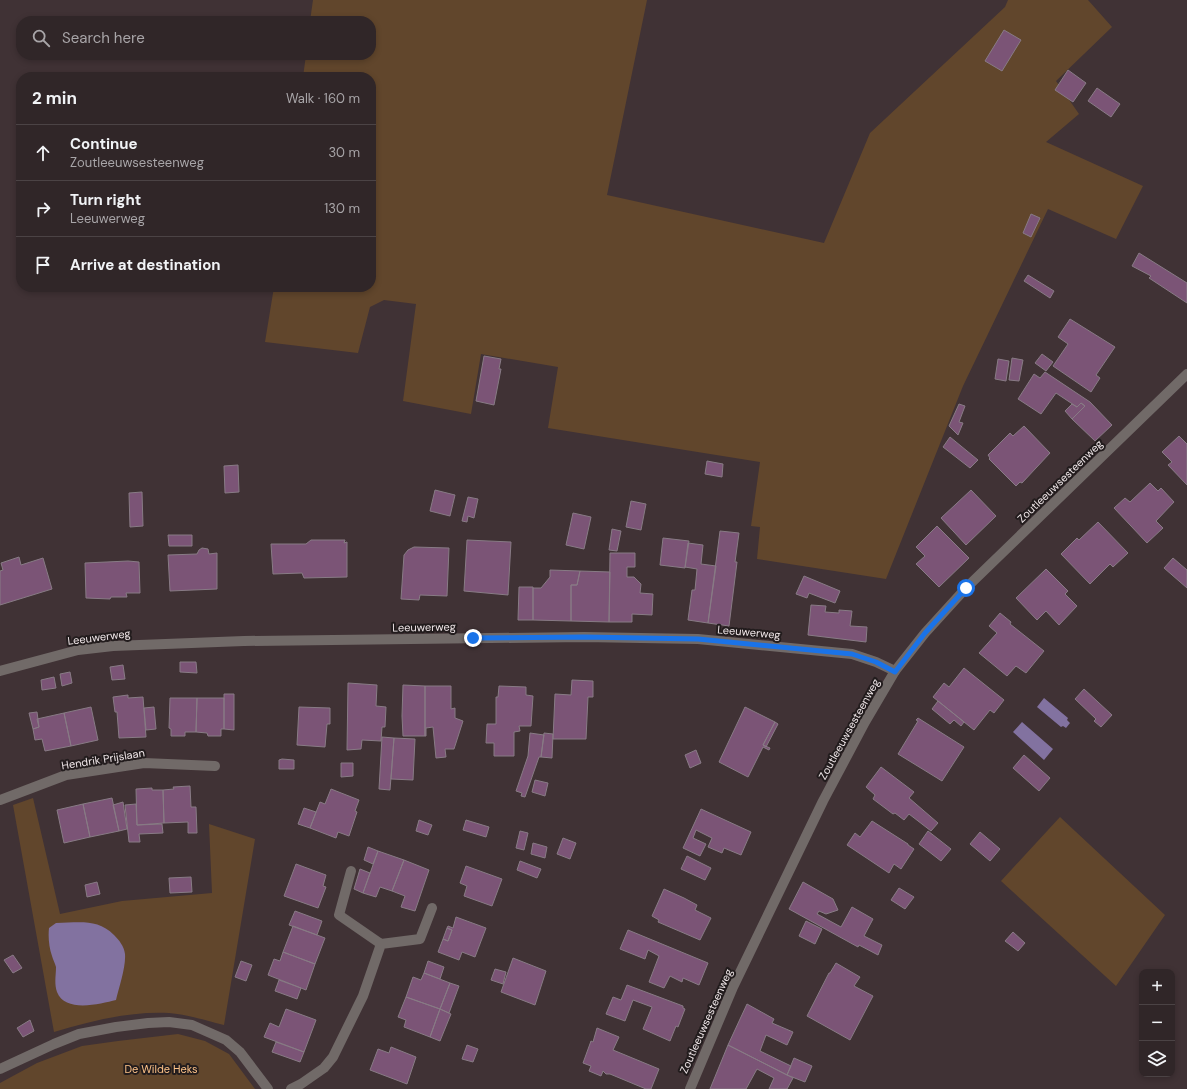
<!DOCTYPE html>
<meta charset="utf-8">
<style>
:root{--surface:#302628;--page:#3c3234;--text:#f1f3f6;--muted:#a8a5a8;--line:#4b4345}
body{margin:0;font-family:"DM Sans",sans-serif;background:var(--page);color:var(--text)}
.controls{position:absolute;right:12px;bottom:12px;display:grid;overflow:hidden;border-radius:8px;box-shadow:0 2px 6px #0003}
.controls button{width:36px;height:36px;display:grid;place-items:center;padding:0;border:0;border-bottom:1px solid var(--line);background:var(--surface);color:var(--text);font:20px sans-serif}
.stop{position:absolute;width:12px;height:12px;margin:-9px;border:3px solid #1a73e8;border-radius:50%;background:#fff}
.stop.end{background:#1a73e8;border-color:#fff;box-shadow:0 1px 4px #0008}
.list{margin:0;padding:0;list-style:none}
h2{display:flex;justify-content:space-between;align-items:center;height:52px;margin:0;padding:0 16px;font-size:17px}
h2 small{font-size:13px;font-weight:400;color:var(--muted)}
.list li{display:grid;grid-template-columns:26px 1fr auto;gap:12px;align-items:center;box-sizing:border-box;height:56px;padding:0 16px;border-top:1px solid var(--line)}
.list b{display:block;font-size:15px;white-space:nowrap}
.list p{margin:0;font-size:13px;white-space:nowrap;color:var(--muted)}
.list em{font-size:13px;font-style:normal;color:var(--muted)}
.icon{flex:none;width:22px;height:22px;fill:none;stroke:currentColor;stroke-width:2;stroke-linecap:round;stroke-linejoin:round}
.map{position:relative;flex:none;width:1187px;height:1089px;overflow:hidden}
.search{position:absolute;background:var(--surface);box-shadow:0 2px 6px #0003;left:16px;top:16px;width:360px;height:44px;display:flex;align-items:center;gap:10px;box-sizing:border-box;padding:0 14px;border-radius:16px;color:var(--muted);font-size:15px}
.panel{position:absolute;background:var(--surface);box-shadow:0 2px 6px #0003;left:16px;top:72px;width:360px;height:220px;border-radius:16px}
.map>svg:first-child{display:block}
</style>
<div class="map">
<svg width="1187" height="1089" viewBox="0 0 1187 1089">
<rect width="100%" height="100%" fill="#403235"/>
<!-- green -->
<path fill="#61462c" d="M 313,0 L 647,0 L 607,195 L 824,243 L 870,133 L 1005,7 L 1008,0 L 1088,0 L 1112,27 L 1056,81 L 1079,114 L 1046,142 L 1143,186 L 1116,239 L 1048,209 L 963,386 L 886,579 L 757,559 L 760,527 L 751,526 L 760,462 L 548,428 L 558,367 L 481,354 L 471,414 L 403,401 L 416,304 L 384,300 L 370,307 L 358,353 L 265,342 L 274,287 L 371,287 L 371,77 L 303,77 L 306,55 L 371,55 L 371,21 L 310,21 Z
M 33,798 L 60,914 L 122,901 L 212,893 L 209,824 L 255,839 L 224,1025 C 208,1021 185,1014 169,1013 C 130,1011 91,1021 54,1032 L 13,805 Z
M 1060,817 L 1165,915 L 1116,986 L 1001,881 Z
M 178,1034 L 205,1041 L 229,1054 L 255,1089 L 0,1089 L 0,1083 L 37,1063 L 82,1046 L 118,1041 Z"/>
<!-- water -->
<path fill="#8272a0" d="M 1044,698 L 1068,718 L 1067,720 L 1070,723 L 1066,728 L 1063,726 L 1061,727 L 1037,707 Z
M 1022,722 L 1053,749 L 1044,760 L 1013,732 Z
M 56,923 C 78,923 97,918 114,935 C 119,940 124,946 125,954 C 126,967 119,987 116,1000 C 100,1004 65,1013 57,992 C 54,983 56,976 56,967 C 55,963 53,960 52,956 C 49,947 48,937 49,928 Z"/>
<!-- building -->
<path fill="#7b5476" stroke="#887b85" d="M 1004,30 L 1021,40 L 1002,71 L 985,61 Z
M 1068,70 L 1086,83 L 1073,102 L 1055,90 Z
M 1097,88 L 1120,104 L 1111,117 L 1088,101 Z
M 1031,214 L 1040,218 L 1031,237 L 1023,233 Z
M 1139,253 L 1187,283 L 1187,303 L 1149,278 L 1151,276 L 1132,266 Z
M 1028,275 L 1054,291 L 1050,298 L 1024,281 Z
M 1070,319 L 1115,347 L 1096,375 L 1100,378 L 1091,392 L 1053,366 L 1068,344 L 1058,337 Z
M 1042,354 L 1053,362 L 1046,371 L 1035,363 Z
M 484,356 L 501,359 L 499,369 L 501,369 L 494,405 L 476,401 Z
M 1012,358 L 1023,360 L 1019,381 L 1009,380 Z
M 998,359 L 1009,361 L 1006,381 L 995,379 Z
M 1045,372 L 1090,402 L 1112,425 L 1095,441 L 1072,419 L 1085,406 L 1081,403 L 1077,407 L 1056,393 L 1041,414 L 1018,399 L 1034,374 L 1040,378 Z
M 1081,403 L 1085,406 L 1072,419 L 1065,411 L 1072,404 L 1077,407 Z
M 959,404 L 965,406 L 959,422 L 963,423 L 958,435 L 949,426 Z
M 1024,426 L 1050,453 L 1022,483 L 1020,482 L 1016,486 L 989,459 L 990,458 L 988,455 L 1010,433 L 1013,436 Z
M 1179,436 L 1187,444 L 1187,485 L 1168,465 L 1172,462 L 1162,452 Z
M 950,437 L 978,460 L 970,468 L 943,447 Z
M 707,461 L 723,464 L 722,477 L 705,474 Z
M 238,465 L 239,492 L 225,493 L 224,466 Z
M 1150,483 L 1158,491 L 1161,488 L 1174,502 L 1156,521 L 1163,528 L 1147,543 L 1114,508 L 1125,498 L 1130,502 Z
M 435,490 L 455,495 L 450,516 L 430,511 Z
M 971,490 L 996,516 L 966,545 L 941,518 Z
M 142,492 L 143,526 L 130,527 L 129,493 Z
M 468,497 L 478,499 L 474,518 L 468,516 L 467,522 L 462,521 Z
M 631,501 L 646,504 L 641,530 L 626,527 Z
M 573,513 L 591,517 L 584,549 L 566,545 Z
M 1098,522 L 1128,553 L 1113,567 L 1110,564 L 1090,584 L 1061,554 L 1077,538 L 1079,540 Z
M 937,526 L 969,558 L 939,587 L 916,564 L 925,556 L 916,547 Z
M 612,529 L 621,531 L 617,551 L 609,550 Z
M 720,531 L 739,533 L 735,562 L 737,562 L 729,626 L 708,623 Z
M 168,535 L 192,535 L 192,546 L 169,546 Z
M 663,538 L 689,541 L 685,568 L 660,565 Z
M 311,540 L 345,540 L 344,543 L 347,542 L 347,577 L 304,578 L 302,573 L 273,574 L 271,544 L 306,544 Z
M 467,540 L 511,542 L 508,595 L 464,591 Z
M 688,543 L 703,545 L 701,564 L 716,566 L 708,623 L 688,620 L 692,590 L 695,590 L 697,569 L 685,567 Z
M 414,547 L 449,548 L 447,596 L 420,595 L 419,600 L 401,599 L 404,555 L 408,550 Z
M 202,548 L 208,549 L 209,554 L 217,553 L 217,589 L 170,591 L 168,555 L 197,554 L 199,550 Z
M 610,553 L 635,553 L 635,567 L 627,567 L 627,577 L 634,577 L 641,584 L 640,593 L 653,594 L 652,615 L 632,614 L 632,622 L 609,622 Z
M 19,557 L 21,565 L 43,558 L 52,589 L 0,605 L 0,571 L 3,570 L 1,563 Z
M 1173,558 L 1187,570 L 1187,588 L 1164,568 Z
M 128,561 L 139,562 L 140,593 L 126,593 L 127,597 L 111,597 L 110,599 L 86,598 L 85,563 Z
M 1046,569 L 1068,591 L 1065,594 L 1077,606 L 1059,625 L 1046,611 L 1037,620 L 1016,598 Z
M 550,570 L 580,571 L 577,585 L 571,585 L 571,621 L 533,620 L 533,588 L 541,588 L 550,577 Z
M 580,571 L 610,572 L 609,622 L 571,621 L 571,585 L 577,585 Z
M 804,576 L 840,591 L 835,603 L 809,593 L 807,598 L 796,594 Z
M 519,587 L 533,587 L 533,620 L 518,620 Z
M 811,605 L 826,606 L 825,612 L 839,613 L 839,610 L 852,611 L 850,626 L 867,627 L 866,642 L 808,635 Z
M 1000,613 L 1011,622 L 1010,624 L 1044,651 L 1026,673 L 1016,666 L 1007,676 L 979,653 L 997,633 L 989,626 Z
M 180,662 L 196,662 L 197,673 L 180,672 Z
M 123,665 L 125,679 L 112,680 L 110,667 Z
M 964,668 L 1004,700 L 994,713 L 990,710 L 974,730 L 933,697 L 944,683 L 949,687 Z
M 70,672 L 72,683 L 62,686 L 60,674 Z
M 54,677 L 56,688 L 42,690 L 41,680 Z
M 572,680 L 593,681 L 593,697 L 588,697 L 586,739 L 553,739 L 555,694 L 571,695 Z
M 348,683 L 377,685 L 376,706 L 386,707 L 385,727 L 382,727 L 381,741 L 362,740 L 361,749 L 347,750 Z
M 403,685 L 425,686 L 425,736 L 403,736 L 402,716 Z
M 425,686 L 451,686 L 451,709 L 455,708 L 455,718 L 463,721 L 454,749 L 445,749 L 446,757 L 436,758 L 433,727 L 426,728 L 426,736 L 425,736 Z
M 499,686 L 526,687 L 526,695 L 533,696 L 531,726 L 519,726 L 520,731 L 514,732 L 514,756 L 494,756 L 494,743 L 486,743 L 487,724 L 496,724 L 496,697 L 498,697 Z
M 1084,689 L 1112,715 L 1101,727 L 1094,721 L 1096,719 L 1075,699 Z
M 224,694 L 234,694 L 234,730 L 224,729 Z
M 128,695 L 128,698 L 143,697 L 146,737 L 119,738 L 117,712 L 115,712 L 113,697 Z
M 170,698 L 197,698 L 196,732 L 185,732 L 185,736 L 171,736 L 171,729 L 169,728 Z
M 197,698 L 224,698 L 224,729 L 221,729 L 221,736 L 208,736 L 207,733 L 196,732 Z
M 938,701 L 964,722 L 961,726 L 954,720 L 950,724 L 932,709 Z
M 91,707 L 98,740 L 71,746 L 64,713 Z
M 154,707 L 156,729 L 146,730 L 144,708 Z
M 299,707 L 330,708 L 330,724 L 327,724 L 325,747 L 297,745 Z
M 745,707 L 775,722 L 763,745 L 770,748 L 769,750 L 763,747 L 748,777 L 719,762 Z
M 37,712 L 39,727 L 33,729 L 29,713 Z
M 64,713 L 71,746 L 45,751 L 42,739 L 35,740 L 33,729 L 39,727 L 37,719 Z
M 918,718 L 964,747 L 942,781 L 898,754 L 918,721 L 916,720 Z
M 775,722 L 778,724 L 766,747 L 763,745 Z
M 530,733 L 544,735 L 541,757 L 539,757 L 525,797 L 521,796 L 522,793 L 516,791 L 528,756 Z
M 544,733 L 553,734 L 552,758 L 541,757 Z
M 382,737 L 394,738 L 390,790 L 379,789 Z
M 394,738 L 415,739 L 413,780 L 391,779 Z
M 696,750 L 701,763 L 690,768 L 685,755 Z
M 1024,755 L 1050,778 L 1039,791 L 1013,768 Z
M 282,759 L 294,760 L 294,769 L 279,769 L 279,760 Z
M 341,763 L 353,763 L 353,776 L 341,777 Z
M 881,767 L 914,792 L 909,798 L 938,823 L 931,831 L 909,814 L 904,820 L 895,813 L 893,814 L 873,799 L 875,795 L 866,787 Z
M 535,780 L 548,783 L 545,796 L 532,792 Z
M 190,786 L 191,807 L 196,807 L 197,833 L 188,833 L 188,822 L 164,823 L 163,790 L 174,789 L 173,787 Z
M 152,788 L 152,790 L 163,790 L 164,823 L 137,825 L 136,789 Z
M 331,789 L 359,800 L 355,811 L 357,812 L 349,836 L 338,832 L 336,838 L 310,828 L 320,802 L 325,804 Z
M 112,798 L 119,831 L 90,837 L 83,804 Z
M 123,802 L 127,829 L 119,831 L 113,805 Z
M 83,804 L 90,837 L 64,843 L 57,810 Z
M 136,804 L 137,825 L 162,824 L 163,833 L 139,834 L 140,842 L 129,842 L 125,805 Z
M 304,808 L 316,812 L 310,828 L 298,824 Z
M 701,809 L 751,832 L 741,855 L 724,848 L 722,853 L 708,847 L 712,838 L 696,830 L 693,838 L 706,844 L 700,856 L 683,848 Z
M 419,820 L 432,825 L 428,835 L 416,831 Z
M 466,820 L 489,827 L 486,837 L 463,830 Z
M 872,821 L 908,844 L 908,845 L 914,849 L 901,869 L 894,864 L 889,873 L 847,845 L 855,833 L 860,837 Z
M 520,831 L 528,833 L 524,850 L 516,848 Z
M 928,831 L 951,849 L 941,861 L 919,844 Z
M 980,832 L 1000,849 L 990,861 L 970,844 Z
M 563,838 L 576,843 L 570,859 L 557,854 Z
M 533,843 L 547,847 L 545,858 L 531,854 Z
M 368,847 L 378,851 L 373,864 L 364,860 Z
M 378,851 L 404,860 L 392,891 L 380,887 L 376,897 L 363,893 Z
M 687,856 L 711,868 L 705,880 L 681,869 Z
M 404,860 L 429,870 L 415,911 L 401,907 L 405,896 L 392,891 Z
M 520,861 L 541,869 L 537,878 L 517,870 Z
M 296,864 L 326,875 L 323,886 L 326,887 L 318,908 L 284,896 Z
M 466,866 L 502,879 L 492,906 L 464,896 L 467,886 L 460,883 Z
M 360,869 L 370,873 L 363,893 L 354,889 Z
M 191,877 L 192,892 L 170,893 L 169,878 Z
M 97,882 L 100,894 L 87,897 L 85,885 Z
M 803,882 L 833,899 L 838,910 L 826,914 L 819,911 L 817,914 L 841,927 L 852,907 L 873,919 L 864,936 L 882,945 L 878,955 L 859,945 L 858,947 L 789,909 Z
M 899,888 L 914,897 L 905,909 L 891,900 Z
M 664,889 L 684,898 L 697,905 L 695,910 L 711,918 L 700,940 L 658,922 L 659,920 L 652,916 Z
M 295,911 L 322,921 L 317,935 L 289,925 Z
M 456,917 L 486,928 L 475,957 L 462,952 L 459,960 L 438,952 L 443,939 L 448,941 L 452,930 L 447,928 L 448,926 L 453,928 Z
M 806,921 L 822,929 L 815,944 L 799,936 Z
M 293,926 L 325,938 L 315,964 L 283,952 Z
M 447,928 L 452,930 L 448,941 L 443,939 Z
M 628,930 L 708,963 L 699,985 L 683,978 L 682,982 L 670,976 L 664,988 L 649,982 L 659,956 L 648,950 L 645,959 L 620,949 Z
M 1013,932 L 1025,943 L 1018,951 L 1005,941 Z
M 283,952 L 315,964 L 306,990 L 268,975 L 274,959 L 280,961 Z
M 13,955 L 22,968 L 13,973 L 4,960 Z
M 513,958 L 546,971 L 535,1005 L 501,992 Z
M 241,961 L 252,965 L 246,981 L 235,977 Z
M 428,961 L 444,967 L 440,979 L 424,973 Z
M 836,963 L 860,977 L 854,986 L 873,996 L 850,1040 L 807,1016 L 829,973 L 830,973 Z
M 495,969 L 506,972 L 503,984 L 491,980 Z
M 424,973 L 450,983 L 440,1009 L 406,997 L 413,977 L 421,980 Z
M 279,980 L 301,988 L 297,999 L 275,991 Z
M 450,983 L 459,986 L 449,1013 L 440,1009 Z
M 627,985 L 683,1006 L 683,1008 L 685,1009 L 678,1027 L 676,1026 L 670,1041 L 643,1029 L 652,1007 L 633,1000 L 625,1021 L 606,1014 L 613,997 L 621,1000 Z
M 406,997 L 440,1009 L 430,1037 L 404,1027 L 406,1020 L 398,1017 Z
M 747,1004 L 774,1019 L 772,1023 L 793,1032 L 787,1045 L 766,1035 L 760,1051 L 791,1066 L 787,1075 L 728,1045 Z
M 286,1009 L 316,1020 L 304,1052 L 264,1037 L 270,1023 L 279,1027 Z
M 440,1009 L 451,1014 L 440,1041 L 430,1037 Z
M 30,1020 L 34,1031 L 23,1037 L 17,1028 Z
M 597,1028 L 619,1037 L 613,1050 L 659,1069 L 651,1089 L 646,1089 L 610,1074 L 606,1074 L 603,1071 L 601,1076 L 589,1071 L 591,1066 L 583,1063 L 591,1041 L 593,1042 Z
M 276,1042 L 304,1052 L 300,1062 L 272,1052 Z
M 467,1045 L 478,1049 L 473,1062 L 462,1059 Z
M 728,1045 L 793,1078 L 787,1089 L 769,1089 L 774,1078 L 757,1069 L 746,1089 L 710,1089 Z
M 391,1047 L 416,1057 L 407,1084 L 370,1070 L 378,1049 L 389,1053 Z
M 794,1058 L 812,1066 L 805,1082 L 787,1075 Z"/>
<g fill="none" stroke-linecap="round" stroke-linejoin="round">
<!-- minor -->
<path stroke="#716a68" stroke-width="10" d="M 0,671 L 78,650 L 113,646 L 244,641 L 584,637 L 698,639 L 852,654 L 876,662 L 895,671
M 0,800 L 66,775 L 144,763 L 215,766
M 351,871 L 339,915 L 381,944 L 420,939 L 432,908
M 0,1069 L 54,1044 L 79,1034 L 116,1027 L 148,1023 L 169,1022 L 192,1025 L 226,1040 L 240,1052 L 268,1089
M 291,1089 L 301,1084 L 324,1068 L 333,1057 L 363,996 L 381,944"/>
<!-- tertiary -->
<path stroke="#716a68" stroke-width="10" d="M 690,1089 L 733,987 L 823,801 L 865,722 L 895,671 L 925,633 L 966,588 L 1187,374"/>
</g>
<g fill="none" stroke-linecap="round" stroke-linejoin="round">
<!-- route -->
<path stroke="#1a73e8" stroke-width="5" d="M 473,638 L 584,637 L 698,639 L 852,654 L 876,662 L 895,672 L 925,633 L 966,588"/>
</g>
<g text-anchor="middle" stroke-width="4" stroke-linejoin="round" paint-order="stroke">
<!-- street labels -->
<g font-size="11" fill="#f0e7e9" stroke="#221c1d">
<text transform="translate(1060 481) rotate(-44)" y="4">Zoutleeuwsesteenweg</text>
<text transform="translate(424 627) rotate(-1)" y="4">Leeuwerweg</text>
<text transform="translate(749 632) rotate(5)" y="4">Leeuwerweg</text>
<text transform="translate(99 637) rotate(-7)" y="4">Leeuwerweg</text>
<text transform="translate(849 729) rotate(-61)" y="4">Zoutleeuwsesteenweg</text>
<text transform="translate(103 759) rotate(-9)" y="4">Hendrik Prijslaan</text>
<text transform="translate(706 1021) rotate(-66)" y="4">Zoutleeuwsesteenweg</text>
</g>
<!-- park labels -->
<g font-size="11" fill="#fdc288" stroke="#221c1d">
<text x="161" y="1073">De Wilde Heks</text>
</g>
</g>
</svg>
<div class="controls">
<button>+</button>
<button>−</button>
<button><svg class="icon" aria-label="layers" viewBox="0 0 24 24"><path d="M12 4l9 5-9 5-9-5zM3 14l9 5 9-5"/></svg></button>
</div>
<div class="stop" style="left:966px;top:588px"></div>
<div class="stop end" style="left:473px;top:638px"></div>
<div class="search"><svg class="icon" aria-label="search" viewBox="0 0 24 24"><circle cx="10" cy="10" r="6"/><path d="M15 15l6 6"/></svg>Search here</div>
<section class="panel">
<h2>2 min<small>Walk · 160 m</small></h2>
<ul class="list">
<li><svg class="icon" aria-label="ahead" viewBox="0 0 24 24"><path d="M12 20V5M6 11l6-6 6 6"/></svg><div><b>Continue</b><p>Zoutleeuwsesteenweg</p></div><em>30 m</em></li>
<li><svg class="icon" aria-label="right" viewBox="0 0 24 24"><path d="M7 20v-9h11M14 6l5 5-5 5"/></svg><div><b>Turn right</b><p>Leeuwerweg</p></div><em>130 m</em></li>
<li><svg class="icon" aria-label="arrive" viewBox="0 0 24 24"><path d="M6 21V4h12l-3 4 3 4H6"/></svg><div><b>Arrive at destination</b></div></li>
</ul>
</section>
</div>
